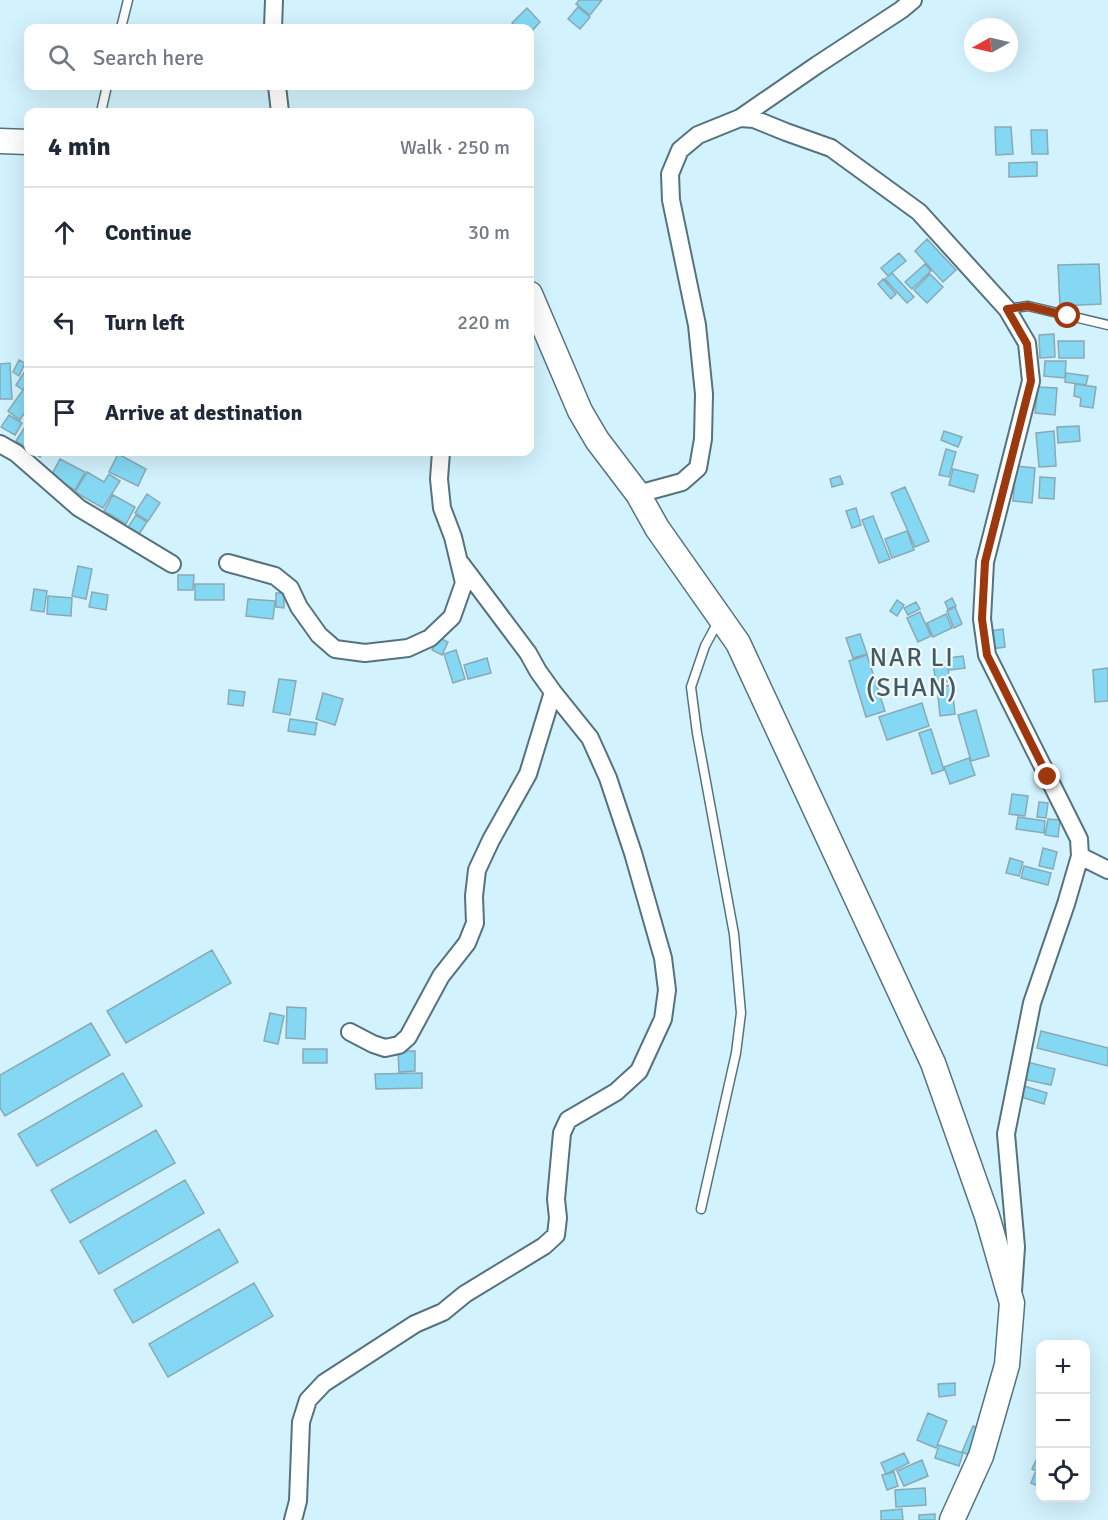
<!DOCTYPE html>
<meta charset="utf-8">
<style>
:root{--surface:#fff;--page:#f2f2f3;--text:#1f2937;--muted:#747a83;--line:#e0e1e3}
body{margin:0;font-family:Signika,sans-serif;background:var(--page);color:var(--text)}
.controls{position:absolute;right:18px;bottom:18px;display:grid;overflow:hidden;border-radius:12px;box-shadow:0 6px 24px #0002}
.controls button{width:54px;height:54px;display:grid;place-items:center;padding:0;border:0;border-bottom:2px solid var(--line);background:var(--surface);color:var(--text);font:30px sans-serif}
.compass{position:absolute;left:964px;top:18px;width:54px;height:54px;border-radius:50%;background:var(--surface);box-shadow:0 6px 24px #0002;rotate:262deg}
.stop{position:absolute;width:18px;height:18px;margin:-14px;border:4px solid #9d380e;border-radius:50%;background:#fff}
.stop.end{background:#9d380e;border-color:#fff;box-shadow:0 2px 6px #0008}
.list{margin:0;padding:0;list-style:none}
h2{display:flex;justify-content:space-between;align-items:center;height:78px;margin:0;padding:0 24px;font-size:26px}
h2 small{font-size:20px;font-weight:400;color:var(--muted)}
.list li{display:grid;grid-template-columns:39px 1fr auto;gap:18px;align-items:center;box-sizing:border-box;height:90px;padding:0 24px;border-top:2px solid var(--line)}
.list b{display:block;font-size:22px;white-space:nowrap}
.list em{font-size:20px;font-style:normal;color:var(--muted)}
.icon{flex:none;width:33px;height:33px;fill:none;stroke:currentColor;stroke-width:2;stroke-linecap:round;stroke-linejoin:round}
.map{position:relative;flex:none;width:1108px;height:1520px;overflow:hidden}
.search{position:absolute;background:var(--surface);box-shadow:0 6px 24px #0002;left:24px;top:24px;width:510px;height:66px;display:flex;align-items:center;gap:15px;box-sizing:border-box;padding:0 21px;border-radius:12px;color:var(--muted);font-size:22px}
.panel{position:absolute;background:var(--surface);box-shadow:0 6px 24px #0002;left:24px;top:108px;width:510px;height:348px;border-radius:12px}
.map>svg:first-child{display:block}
</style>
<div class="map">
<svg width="1108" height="1520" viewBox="0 0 1108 1520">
<rect width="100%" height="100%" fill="#d2f2fd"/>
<!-- building -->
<path fill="#84d8f3" stroke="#8aa9b3" stroke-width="1.5" d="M 579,0 L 602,0 L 590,15 L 576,4 Z
M 578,7 L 590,17 L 580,29 L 568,19 Z
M 527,8 L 540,22 L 530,33 L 530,28 L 518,28 L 512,23 Z
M 995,127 L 1011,127 L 1013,154 L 996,155 Z
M 1031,130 L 1047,130 L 1048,154 L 1032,154 Z
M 1037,162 L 1037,176 L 1009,177 L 1009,163 Z
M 927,239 L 956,270 L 943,282 L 915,251 Z
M 899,253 L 906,261 L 888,276 L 881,268 Z
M 925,264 L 931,271 L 912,289 L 905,282 Z
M 1099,264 L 1101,304 L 1060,306 L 1058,265 Z
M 892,273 L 914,297 L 907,303 L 885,279 Z
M 930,274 L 943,287 L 927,303 L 914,290 Z
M 883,279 L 896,294 L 891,299 L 878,284 Z
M 1054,334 L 1055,357 L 1040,358 L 1039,335 Z
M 1058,341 L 1084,341 L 1084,358 L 1059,358 Z
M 19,360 L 25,363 L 19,376 L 13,372 Z
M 1045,361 L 1066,361 L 1065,378 L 1044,376 Z
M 10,363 L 12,399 L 0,399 L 0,364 Z
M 27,368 L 28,369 L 28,382 L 23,390 L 16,385 Z
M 1066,373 L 1088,376 L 1086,385 L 1065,382 Z
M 1075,384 L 1096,387 L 1093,408 L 1080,406 L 1081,398 L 1074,396 Z
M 25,387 L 28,390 L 28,407 L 20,420 L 8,411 Z
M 1038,387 L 1057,388 L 1055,415 L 1035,413 Z
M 9,415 L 22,423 L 15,435 L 1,427 Z
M 1079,426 L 1080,441 L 1058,443 L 1057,427 Z
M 25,427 L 28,430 L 28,449 L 16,441 Z
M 944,431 L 962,437 L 958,447 L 941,440 Z
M 1054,431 L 1056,466 L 1039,467 L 1036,433 Z
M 946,449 L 956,452 L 949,477 L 939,475 Z
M 32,452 L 44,452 L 40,457 Z
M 118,454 L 146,469 L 138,486 L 109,472 Z
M 60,459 L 85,472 L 75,490 L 51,476 Z
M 1016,466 L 1035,468 L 1032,503 L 1013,501 Z
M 953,469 L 978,475 L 974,492 L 949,485 Z
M 87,472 L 104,482 L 109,474 L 120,481 L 103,508 L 75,492 Z
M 840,476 L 843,484 L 832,487 L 830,479 Z
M 1040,477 L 1055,478 L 1054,499 L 1039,498 Z
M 905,487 L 929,541 L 915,547 L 891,493 Z
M 147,494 L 160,503 L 148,521 L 135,513 Z
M 113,495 L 135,507 L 126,524 L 104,511 Z
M 856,508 L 861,525 L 852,528 L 846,511 Z
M 136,515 L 147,522 L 136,539 L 125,532 Z
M 873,516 L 890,559 L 879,563 L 862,520 Z
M 907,531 L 914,550 L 892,558 L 885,539 Z
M 78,566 L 92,569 L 86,599 L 72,596 Z
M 178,575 L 194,575 L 193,590 L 178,590 Z
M 195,584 L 224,584 L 224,600 L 195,600 Z
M 34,589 L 47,591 L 44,612 L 31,610 Z
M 92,592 L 108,595 L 106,610 L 89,607 Z
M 276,593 L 284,593 L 284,608 L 276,607 Z
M 48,596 L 72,598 L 71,616 L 47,614 Z
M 952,598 L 956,606 L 948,609 L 945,602 Z
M 248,599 L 275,601 L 273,619 L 246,616 Z
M 897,600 L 904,605 L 897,616 L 890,611 Z
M 916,602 L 920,609 L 908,615 L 904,608 Z
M 955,607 L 962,624 L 954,628 L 947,611 Z
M 920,612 L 931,636 L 918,642 L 907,618 Z
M 946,614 L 952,628 L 933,637 L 927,623 Z
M 1003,629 L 1005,647 L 992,649 L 990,631 Z
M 860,634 L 867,654 L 853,658 L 846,638 Z
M 438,637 L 448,642 L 442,655 L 432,650 Z
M 456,650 L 465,679 L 453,683 L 444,654 Z
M 867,655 L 885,711 L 866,717 L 849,661 Z
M 963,656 L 965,668 L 950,670 L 948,658 Z
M 487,658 L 491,673 L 468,679 L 464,665 Z
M 947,662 L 950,681 L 936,683 L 933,664 Z
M 1108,668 L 1108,701 L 1095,702 L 1093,670 Z
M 279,679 L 296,681 L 290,715 L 273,712 Z
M 952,685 L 955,714 L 940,716 L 937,687 Z
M 229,690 L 245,692 L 243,706 L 228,704 Z
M 323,693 L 343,699 L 335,725 L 316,719 Z
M 922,703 L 929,726 L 887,740 L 879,717 Z
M 976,710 L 989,756 L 971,761 L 958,715 Z
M 290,719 L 317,723 L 315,735 L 288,731 Z
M 931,729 L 944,770 L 932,774 L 919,733 Z
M 969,758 L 975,775 L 950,784 L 944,767 Z
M 1012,794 L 1028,796 L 1025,816 L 1009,814 Z
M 1039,802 L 1048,803 L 1046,818 L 1037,817 Z
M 1018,817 L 1045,821 L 1044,833 L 1016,829 Z
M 1048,819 L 1060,820 L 1058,837 L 1045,835 Z
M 1043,848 L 1057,852 L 1053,869 L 1039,866 Z
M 1010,858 L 1023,862 L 1019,876 L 1006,873 Z
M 1024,866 L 1051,873 L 1048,885 L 1021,878 Z
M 212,950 L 231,983 L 126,1043 L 107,1011 Z
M 287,1007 L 306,1008 L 305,1039 L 286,1038 Z
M 270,1013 L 284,1016 L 278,1044 L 264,1041 Z
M 91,1023 L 110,1055 L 5,1116 L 0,1108 L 0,1075 Z
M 1041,1031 L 1108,1048 L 1108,1066 L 1037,1048 Z
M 303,1049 L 327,1049 L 327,1063 L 303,1063 Z
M 398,1051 L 415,1051 L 415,1071 L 399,1072 Z
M 1027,1062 L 1055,1069 L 1051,1085 L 1023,1079 Z
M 123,1073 L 142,1106 L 37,1166 L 18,1134 Z
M 422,1073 L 422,1088 L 376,1089 L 375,1074 Z
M 1024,1086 L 1047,1093 L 1044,1104 L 1021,1097 Z
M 156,1130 L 175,1163 L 70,1223 L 51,1190 Z
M 185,1180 L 204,1213 L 99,1274 L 80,1241 Z
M 219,1229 L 238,1262 L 133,1323 L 114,1290 Z
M 254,1283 L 273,1316 L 168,1377 L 149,1344 Z
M 955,1383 L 955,1395 L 939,1397 L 938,1384 Z
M 928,1413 L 947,1421 L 936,1448 L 917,1440 Z
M 973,1426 L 985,1431 L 974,1457 L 962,1452 Z
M 939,1445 L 963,1453 L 959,1466 L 935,1458 Z
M 1040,1452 L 1040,1473 L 1032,1469 Z
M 904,1453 L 909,1463 L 886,1474 L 881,1463 Z
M 922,1460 L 928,1476 L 904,1486 L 897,1471 Z
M 894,1472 L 898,1486 L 887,1490 L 882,1475 Z
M 1035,1473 L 1040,1475 L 1040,1487 L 1031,1483 Z
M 925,1488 L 926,1505 L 896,1507 L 895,1490 Z
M 902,1509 L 903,1520 L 881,1520 L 881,1511 Z
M 935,1514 L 935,1520 L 919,1520 L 919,1515 Z"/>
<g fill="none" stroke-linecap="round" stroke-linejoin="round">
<defs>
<path id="service" d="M 121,28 L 128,0
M 101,112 L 107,86
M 1007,309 L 1028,306 L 1108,325
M 701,1209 L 736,1053 L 741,1013 L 734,934 L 697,733 L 691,687 L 705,646 L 719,620"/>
<path id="minor" d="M 273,28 L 274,0
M 277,86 L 280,112
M 740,118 L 817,65 L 901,10 L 913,0
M 0,444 L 16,453 L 79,508 L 172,564
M 638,494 L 682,482 L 698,468 L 703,439 L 704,394 L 697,325 L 671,200 L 670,174 L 680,150 L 698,135 L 740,118 L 754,119 L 786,132 L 831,148 L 919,212 L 1007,309 L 1027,343 L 1031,381 L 985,562 L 982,619 L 987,655 L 1079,839 L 1080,856 L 1066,904 L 1032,1003 L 1006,1134 L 1016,1247 L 1013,1291
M 228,563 L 275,576 L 290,588 L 299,607 L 319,635 L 335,649 L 365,653 L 408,648 L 430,638 L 452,617 L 464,583 L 453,537 L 442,508 L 439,479 L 441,452
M 1080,856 L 1108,870
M 350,1032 L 373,1044 L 385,1048 L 399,1045 L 408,1037 L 441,976 L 467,943 L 475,923 L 474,896 L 477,870 L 491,840 L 528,774 L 553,692 L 538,671 L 528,653 L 459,561
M 293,1520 L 298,1501 L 301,1422 L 308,1400 L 324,1383 L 415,1324 L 443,1312 L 465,1294 L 544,1246 L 556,1235 L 558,1218 L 556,1199 L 562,1133 L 568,1120 L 616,1092 L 639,1071 L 663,1019 L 667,990 L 663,958 L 633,853 L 608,778 L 590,738 L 553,692"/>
<path id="secondary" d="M 0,141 L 28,142
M 530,294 L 580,411 L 597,440 L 638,494 L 657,528 L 738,643 L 933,1063 L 987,1216 L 1012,1303 L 1007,1365 L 981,1456 L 952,1520"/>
</defs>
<!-- service casing -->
<use href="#service" stroke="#56737d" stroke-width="11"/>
<!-- minor casing -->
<use href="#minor" stroke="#56737d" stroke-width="20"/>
<!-- secondary casing -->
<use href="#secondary" stroke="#56737d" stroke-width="27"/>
<!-- service -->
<use href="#service" stroke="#fff" stroke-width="8"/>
<!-- minor -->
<use href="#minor" stroke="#fff" stroke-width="16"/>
<!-- secondary -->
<use href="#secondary" stroke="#fff" stroke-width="24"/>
</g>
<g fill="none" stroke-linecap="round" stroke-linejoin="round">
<!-- route -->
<path stroke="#9d380e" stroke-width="8" d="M 1048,777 L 987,655 L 982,619 L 985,562 L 1031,381 L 1027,344 L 1007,309 L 1028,306 L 1068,316"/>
</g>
<g text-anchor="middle" stroke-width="4.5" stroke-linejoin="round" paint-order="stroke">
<!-- quarter labels -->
<g font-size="26" letter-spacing="1.5" fill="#3f5c65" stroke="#f4fafc">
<text x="912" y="666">NAR LI<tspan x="912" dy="30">(SHAN)</tspan></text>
</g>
</g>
</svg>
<div class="controls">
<button>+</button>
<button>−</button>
<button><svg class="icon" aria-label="locate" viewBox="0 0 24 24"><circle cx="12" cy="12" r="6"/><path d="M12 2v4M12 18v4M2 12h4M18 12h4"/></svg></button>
</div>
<svg class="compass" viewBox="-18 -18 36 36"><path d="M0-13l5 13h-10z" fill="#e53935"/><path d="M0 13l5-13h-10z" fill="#747a83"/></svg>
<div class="stop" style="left:1068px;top:316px"></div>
<div class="stop end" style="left:1048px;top:777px"></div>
<div class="search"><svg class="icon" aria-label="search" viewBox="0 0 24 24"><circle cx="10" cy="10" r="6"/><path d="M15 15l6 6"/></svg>Search here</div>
<section class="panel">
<h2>4 min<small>Walk · 250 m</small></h2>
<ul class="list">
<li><svg class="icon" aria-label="ahead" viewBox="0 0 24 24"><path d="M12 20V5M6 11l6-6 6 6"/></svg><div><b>Continue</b></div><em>30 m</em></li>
<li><svg class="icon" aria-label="left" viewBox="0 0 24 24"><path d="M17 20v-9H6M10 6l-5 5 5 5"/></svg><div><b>Turn left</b></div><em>220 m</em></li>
<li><svg class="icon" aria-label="arrive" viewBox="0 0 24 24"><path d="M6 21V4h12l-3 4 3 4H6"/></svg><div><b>Arrive at destination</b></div></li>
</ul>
</section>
</div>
